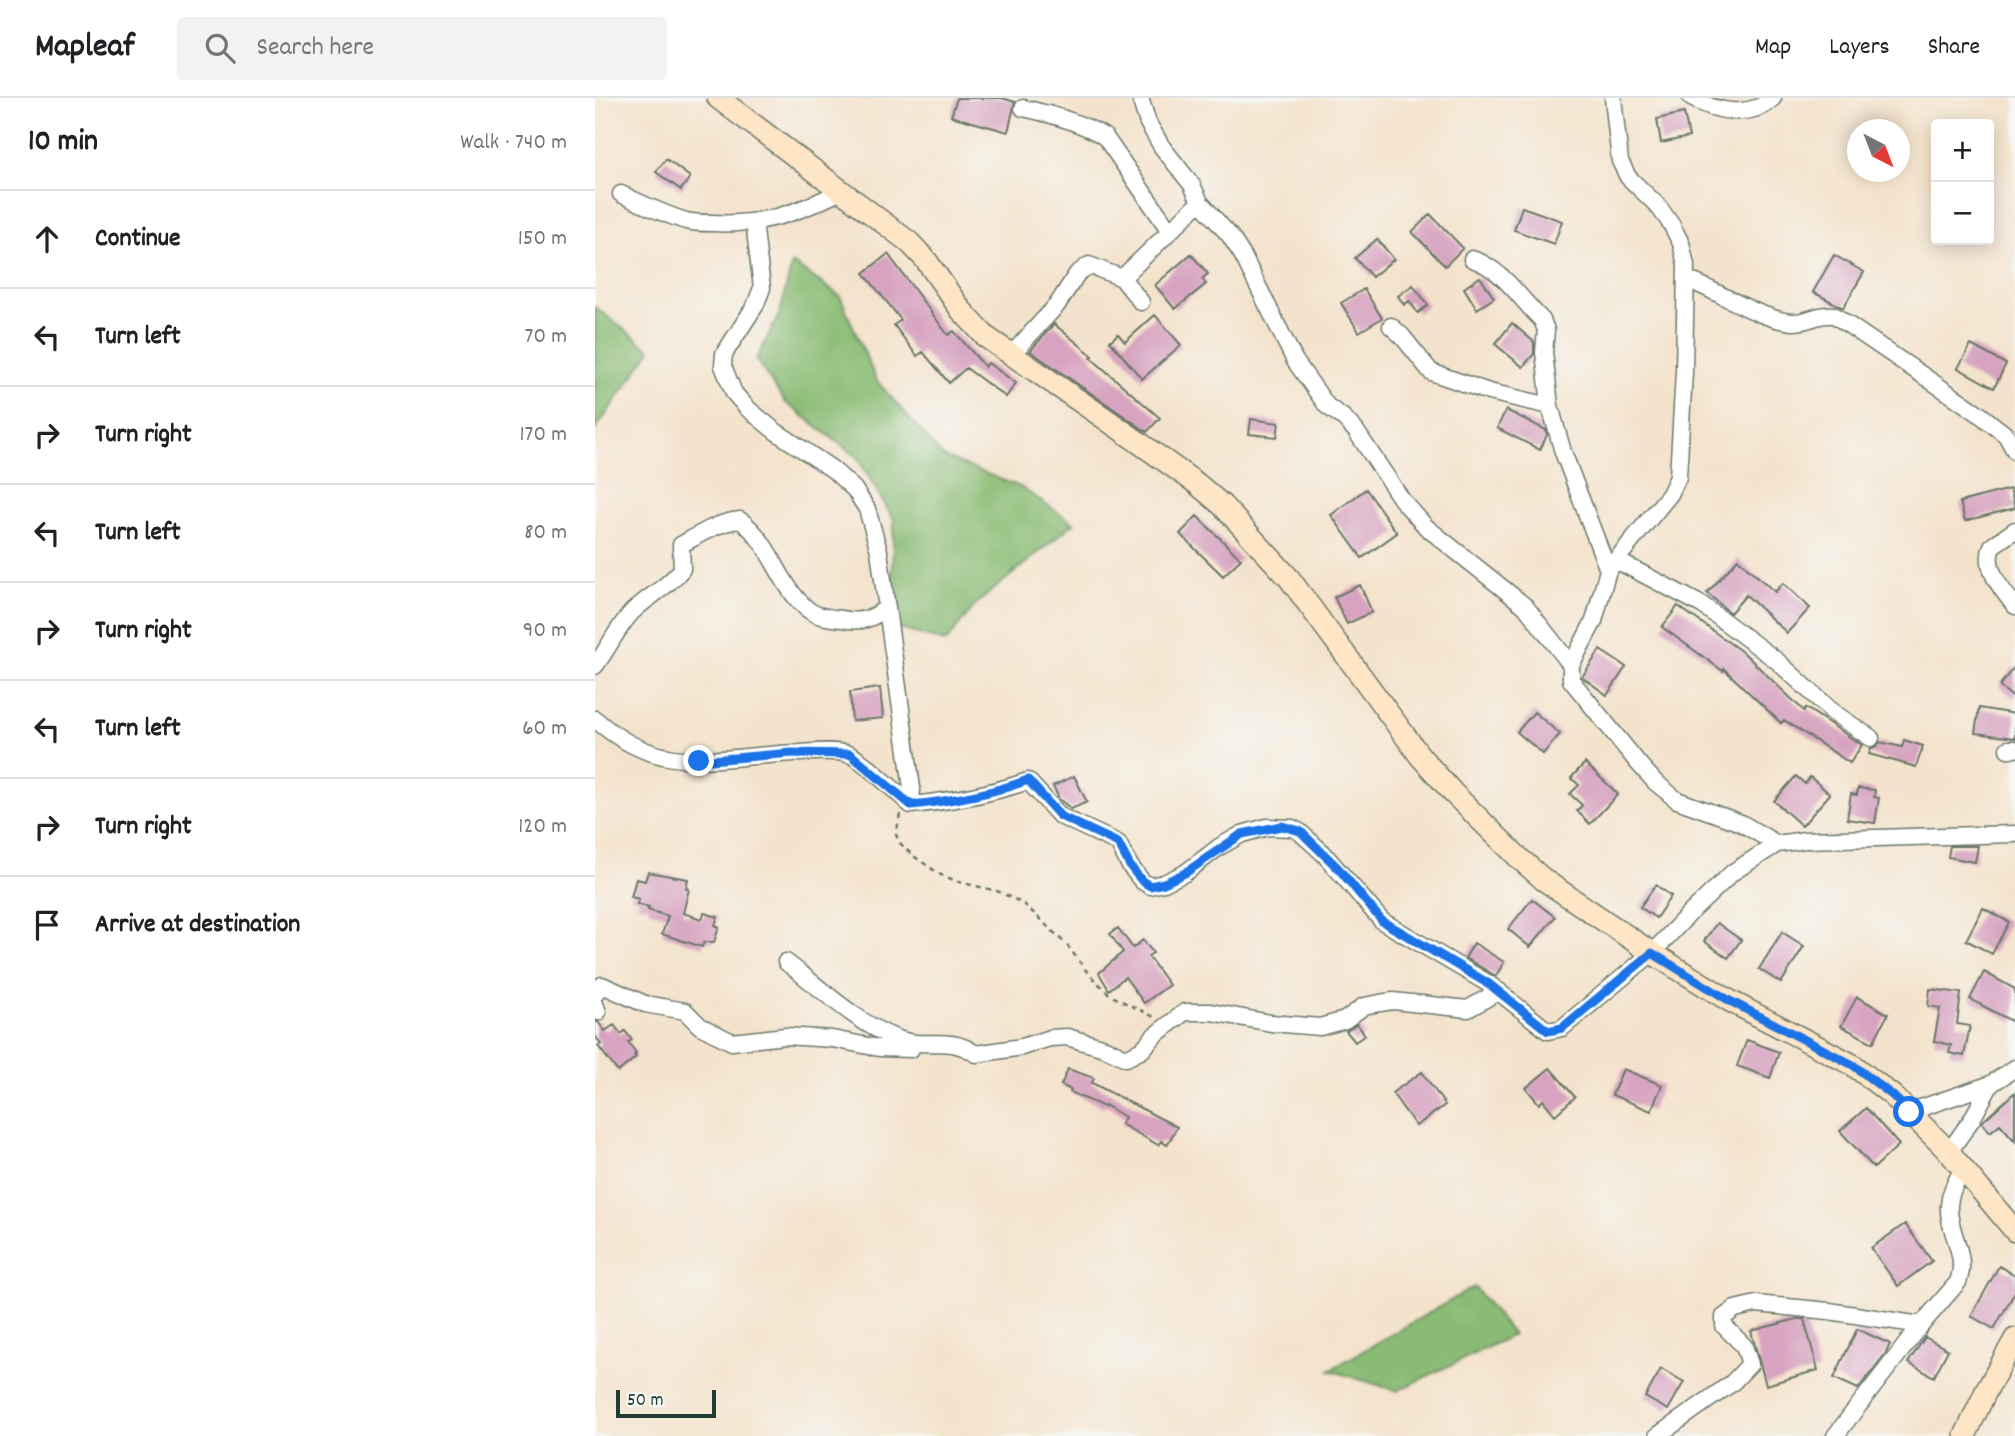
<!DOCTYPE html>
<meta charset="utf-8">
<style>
:root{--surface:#fff;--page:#f2f2f2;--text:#202124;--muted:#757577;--line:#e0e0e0}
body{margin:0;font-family:Dekko,sans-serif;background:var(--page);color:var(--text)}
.controls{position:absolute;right:21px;top:21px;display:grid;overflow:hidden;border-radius:7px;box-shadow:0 4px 18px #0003}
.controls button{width:63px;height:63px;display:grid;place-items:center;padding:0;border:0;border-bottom:2px solid var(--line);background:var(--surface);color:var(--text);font:35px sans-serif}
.compass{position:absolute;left:1252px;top:21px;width:63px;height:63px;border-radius:50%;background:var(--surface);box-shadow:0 4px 18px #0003;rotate:138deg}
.scale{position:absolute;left:21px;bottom:18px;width:100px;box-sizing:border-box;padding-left:7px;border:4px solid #1f3d34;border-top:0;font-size:19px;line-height:24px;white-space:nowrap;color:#1f3d34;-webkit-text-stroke:5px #f6f6f2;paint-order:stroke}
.stop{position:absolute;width:21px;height:21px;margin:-16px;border:5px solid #1a73e8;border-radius:50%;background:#fff}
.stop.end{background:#1a73e8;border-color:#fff;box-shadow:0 2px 7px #0008}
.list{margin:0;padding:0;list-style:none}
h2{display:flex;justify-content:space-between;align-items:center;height:91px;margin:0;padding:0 28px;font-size:30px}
h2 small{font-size:23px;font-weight:400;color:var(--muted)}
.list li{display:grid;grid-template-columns:46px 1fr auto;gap:21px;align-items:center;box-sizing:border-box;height:98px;padding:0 28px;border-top:2px solid var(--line)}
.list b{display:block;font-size:26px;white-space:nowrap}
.list em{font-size:23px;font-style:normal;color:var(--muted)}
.icon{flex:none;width:38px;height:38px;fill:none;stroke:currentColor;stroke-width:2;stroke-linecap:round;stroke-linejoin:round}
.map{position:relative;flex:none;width:1420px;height:1338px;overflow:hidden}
header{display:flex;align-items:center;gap:42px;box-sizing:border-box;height:98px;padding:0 35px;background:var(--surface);border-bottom:2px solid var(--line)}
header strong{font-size:33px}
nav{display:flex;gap:38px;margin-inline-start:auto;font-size:24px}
.search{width:490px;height:63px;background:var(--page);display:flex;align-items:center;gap:18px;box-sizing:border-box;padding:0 24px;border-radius:7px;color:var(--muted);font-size:26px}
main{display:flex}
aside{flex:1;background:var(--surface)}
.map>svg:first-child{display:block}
</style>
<header>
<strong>Mapleaf</strong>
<div class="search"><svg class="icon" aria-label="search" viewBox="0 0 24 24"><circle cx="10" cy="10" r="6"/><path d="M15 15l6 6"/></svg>Search here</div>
<nav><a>Map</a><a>Layers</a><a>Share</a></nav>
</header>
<main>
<aside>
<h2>10 min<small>Walk · 740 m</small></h2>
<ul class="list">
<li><svg class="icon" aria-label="ahead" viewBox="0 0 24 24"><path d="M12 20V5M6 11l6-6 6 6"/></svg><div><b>Continue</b></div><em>150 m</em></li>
<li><svg class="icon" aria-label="left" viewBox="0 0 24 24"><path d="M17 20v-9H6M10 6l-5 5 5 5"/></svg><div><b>Turn left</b></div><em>70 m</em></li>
<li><svg class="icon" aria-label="right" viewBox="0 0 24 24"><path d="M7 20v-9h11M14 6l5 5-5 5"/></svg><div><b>Turn right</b></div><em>170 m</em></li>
<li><svg class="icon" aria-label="left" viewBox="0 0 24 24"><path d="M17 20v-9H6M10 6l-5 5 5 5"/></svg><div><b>Turn left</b></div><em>80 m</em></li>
<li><svg class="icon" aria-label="right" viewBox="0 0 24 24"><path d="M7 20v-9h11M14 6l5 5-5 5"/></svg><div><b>Turn right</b></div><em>90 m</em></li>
<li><svg class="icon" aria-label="left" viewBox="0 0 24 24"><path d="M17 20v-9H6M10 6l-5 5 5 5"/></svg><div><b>Turn left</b></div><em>60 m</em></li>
<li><svg class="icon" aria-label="right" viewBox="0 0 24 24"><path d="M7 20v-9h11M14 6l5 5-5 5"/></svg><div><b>Turn right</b></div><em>120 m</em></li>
<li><svg class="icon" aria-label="arrive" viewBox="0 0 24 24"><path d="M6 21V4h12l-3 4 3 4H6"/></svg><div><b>Arrive at destination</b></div></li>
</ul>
</aside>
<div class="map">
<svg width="1420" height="1338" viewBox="0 0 1420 1338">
<rect width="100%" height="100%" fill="#f6f6f2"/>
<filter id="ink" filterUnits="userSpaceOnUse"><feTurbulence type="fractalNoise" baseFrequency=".0143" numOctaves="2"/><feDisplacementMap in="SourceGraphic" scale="14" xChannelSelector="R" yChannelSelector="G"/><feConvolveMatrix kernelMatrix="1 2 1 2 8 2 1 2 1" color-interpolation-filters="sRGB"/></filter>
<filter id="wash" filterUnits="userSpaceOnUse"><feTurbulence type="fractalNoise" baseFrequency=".00686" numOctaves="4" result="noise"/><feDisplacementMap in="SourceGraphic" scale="28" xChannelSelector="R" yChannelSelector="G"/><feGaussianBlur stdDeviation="1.57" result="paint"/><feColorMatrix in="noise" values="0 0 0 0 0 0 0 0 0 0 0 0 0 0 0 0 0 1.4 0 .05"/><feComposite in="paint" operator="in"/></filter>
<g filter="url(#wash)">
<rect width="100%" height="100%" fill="#f4e3cc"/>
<!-- forest -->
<path fill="#8abb74" stroke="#547c54" stroke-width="2" d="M 197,165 L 245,198 L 281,282 L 348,359 L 425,389 L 479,425 L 381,506 L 351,544 L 295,528 L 299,422 L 262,359 L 190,304 L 161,262 L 185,215 Z
M 0,209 L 56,252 L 0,332 Z
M 879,1189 L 918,1237 L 802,1293 L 735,1272 Z"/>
<g id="blocks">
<!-- building -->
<path fill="#d7a3c0" d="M 362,0 L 407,0 L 420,4 L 413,34 L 356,18 Z
M 1089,15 L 1094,39 L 1066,45 L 1062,21 Z
M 71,61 L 95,79 L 86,92 L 61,74 Z
M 927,109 L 967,123 L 959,146 L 919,132 Z
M 835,116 L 868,150 L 850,168 L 817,134 Z
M 782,141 L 799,161 L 777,179 L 760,160 Z
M 293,156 L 353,237 L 359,233 L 390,269 L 393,265 L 421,285 L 411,299 L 371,270 L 354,285 L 328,254 L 322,258 L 299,227 L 306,222 L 269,175 Z
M 596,156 L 613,176 L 607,181 L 611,186 L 580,211 L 560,187 Z
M 1239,157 L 1269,174 L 1248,210 L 1218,194 Z
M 885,179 L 899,200 L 882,211 L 869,190 Z
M 818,187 L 833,207 L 823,215 L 814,203 L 809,207 L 803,198 Z
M 769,191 L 787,220 L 764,234 L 746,205 Z
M 560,217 L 586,247 L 547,281 L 515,243 L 523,236 L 530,244 Z
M 917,225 L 939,244 L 939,256 L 928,269 L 900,246 Z
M 459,226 L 498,258 L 496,260 L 565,320 L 552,334 L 435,253 Z
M 1376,247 L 1411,266 L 1399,290 L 1363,270 Z
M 911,312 L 951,332 L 952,337 L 945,352 L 902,330 Z
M 656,321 L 684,325 L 682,339 L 654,336 Z
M 771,391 L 802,435 L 767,460 L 736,417 Z
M 1415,391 L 1420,410 L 1370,423 L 1365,404 Z
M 602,418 L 646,461 L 628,478 L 585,436 Z
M 1143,461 L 1180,494 L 1188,485 L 1215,510 L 1192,535 L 1151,497 L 1135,515 L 1112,495 Z
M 765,487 L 777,514 L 752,526 L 739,499 Z
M 1083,508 L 1150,556 L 1209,613 L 1211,610 L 1267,647 L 1255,665 L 1189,622 L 1186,625 L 1129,571 L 1128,573 L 1067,529 Z
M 1005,552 L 1031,569 L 1012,597 L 987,579 Z
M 1420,568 L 1420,601 L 1404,588 Z
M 285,590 L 288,620 L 257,623 L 255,594 Z
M 1384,610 L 1420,616 L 1420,640 L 1380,635 Z
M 939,614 L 965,636 L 948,656 L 922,634 Z
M 1309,642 L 1328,648 L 1321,669 L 1274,656 L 1276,650 L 1281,649 L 1285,644 L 1307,649 Z
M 990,665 L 1023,696 L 995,726 L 982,713 L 987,707 L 975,696 L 984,687 L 976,680 Z
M 479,678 L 492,704 L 476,711 L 464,701 L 458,688 Z
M 1201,678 L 1210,686 L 1215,679 L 1235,696 L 1207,728 L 1179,703 Z
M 1263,690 L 1280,692 L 1279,699 L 1284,700 L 1280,725 L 1252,721 L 1256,696 L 1262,697 Z
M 1355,748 L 1383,748 L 1380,764 L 1353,759 Z
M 53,774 L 93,781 L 91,790 L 94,791 L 88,815 L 107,821 L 109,815 L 123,819 L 120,827 L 124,829 L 119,844 L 109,844 L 107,849 L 67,836 L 73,818 L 53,812 L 54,809 L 42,806 L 44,801 L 36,799 L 41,781 L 50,783 Z
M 1061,787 L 1076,798 L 1061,820 L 1045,809 Z
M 937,801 L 960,819 L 935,849 L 913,831 Z
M 1388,810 L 1414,824 L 1397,856 L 1371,842 Z
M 1122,825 L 1146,842 L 1133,860 L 1109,843 Z
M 523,830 L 538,850 L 548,842 L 558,855 L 553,858 L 574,887 L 549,905 L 530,879 L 514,892 L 504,875 L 528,854 L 515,836 Z
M 1187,834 L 1209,848 L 1186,885 L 1164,871 Z
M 879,845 L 909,864 L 901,878 L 870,860 Z
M 1389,874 L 1420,891 L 1420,925 L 1375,901 Z
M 1335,891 L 1366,895 L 1362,926 L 1375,928 L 1369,958 L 1354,955 L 1356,947 L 1339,943 L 1345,910 L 1333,908 Z
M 1262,899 L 1293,916 L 1278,945 L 1246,928 Z
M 0,924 L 3,924 L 10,933 L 19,927 L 26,936 L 30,933 L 37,942 L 33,944 L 41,955 L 39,957 L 41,959 L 23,974 L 3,948 L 6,946 L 0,938 Z
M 762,926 L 770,937 L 760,944 L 751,933 Z
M 1152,942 L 1184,954 L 1175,980 L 1142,968 Z
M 955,970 L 980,999 L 960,1017 L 948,1002 L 944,1006 L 931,990 Z
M 473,971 L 499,980 L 497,985 L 582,1029 L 572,1047 L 566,1043 L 563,1047 L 526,1026 L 530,1019 L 510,1007 L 509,1009 L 475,994 L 476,992 L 466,987 Z
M 1028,971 L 1067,987 L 1056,1013 L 1017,997 Z
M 827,974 L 850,1007 L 821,1028 L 797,995 Z
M 1420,994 L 1420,1043 L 1405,1026 L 1395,1034 L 1387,1024 Z
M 1271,1010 L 1304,1047 L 1279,1070 L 1245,1033 Z
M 1310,1126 L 1337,1163 L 1303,1188 L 1276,1150 Z
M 1404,1168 L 1420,1177 L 1420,1194 L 1399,1231 L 1376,1218 Z
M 1202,1221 L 1209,1221 L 1223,1272 L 1171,1287 L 1156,1233 Z
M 1262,1231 L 1295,1246 L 1291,1255 L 1263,1291 L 1239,1280 Z
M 1330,1239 L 1353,1252 L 1339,1279 L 1313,1265 Z
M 1066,1271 L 1089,1284 L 1073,1312 L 1050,1299 Z"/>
</g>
</g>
<g filter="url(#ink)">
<use href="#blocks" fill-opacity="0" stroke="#6a7769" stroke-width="2"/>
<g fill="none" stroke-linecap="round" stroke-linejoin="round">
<defs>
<path id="street" d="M 545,0 L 553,25 L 567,49 L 597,87 L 605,104 L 635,138 L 648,158 L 700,263 L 732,308 L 749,320 L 761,333 L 807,402 L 831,429 L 930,508 L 976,567
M 1018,0 L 1025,63 L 1033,79 L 1063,108 L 1076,126 L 1086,145 L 1091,167 L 1089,274 L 1083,379 L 1075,396 L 1013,472 L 999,523 L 976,567 L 976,582 L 1043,665 L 1060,684 L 1082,702 L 1146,725 L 1182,746
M 1096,0 C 1122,14 1155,21 1178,0
M 428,10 C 456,16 486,24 510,39 L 575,133
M 26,96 C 47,106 68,116 91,123 C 99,125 109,125 117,125 C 166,128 203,115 246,93
M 159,124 L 167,190 L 160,208 L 129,256 L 128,268 L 139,295 L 152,310 L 180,333 L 237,371 L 259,391 L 272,411 L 284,453 L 317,690 L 316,707
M 877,161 C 908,171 924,200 947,222 L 951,232 L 949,254 L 955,308 L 968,354 L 1013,472
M 527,180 L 605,104
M 1091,181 C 1124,193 1163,221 1197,224 C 1213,225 1222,215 1239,217 L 1383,315 L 1411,337 L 1420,353
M 796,228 L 807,238 L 836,274 L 894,294 L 955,308
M 416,257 L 462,207 L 482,176 L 494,167 L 527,180 L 546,204
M 1420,432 L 1397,448 C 1388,470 1407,492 1420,508
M 1021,462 L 1107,507 L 1181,562 L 1239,615 L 1276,640
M 0,568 C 13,551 22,530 37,514 C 53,498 71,491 87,471 L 86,447 C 105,436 123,424 145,422 C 177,444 185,492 215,513 C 223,519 237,520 247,521 C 266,525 278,521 292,509
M 0,621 C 68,682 124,657 205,655 C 219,654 239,652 253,656 C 264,658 304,697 316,707 C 356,703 395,696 433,683 L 465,718 L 523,745 L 535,768 L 547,783 L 555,788 L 569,785 L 590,775 L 624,749 L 647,736 L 672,729 L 697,730 L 705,734 L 729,756 L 787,823 L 894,886 L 953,933 L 967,930 L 1057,855 L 1092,818 L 1138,774 L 1182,746 L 1210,742 L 1420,736
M 1413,651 L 1420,651
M 191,864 C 224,889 264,927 303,941 C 332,952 352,936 381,956 L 427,949 L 455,940 L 472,939 L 510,950 L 531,960 L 547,952 L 560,937 L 590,914 L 616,914 L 676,925 L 725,929 L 750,922 L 769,908 L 785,905 L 798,903 L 873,911 L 904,893
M 0,897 L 7,887 L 50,906 L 90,913 L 105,928 L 137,944 L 190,938 L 237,941 L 284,950 L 316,951
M 0,906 L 3,914
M 1314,1014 L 1396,986 L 1420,970
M 1354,1054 L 1377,1021 L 1396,986
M 1062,1338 L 1137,1285 L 1155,1266 L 1149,1248 L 1129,1228 L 1129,1219 L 1140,1211 L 1161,1206 L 1234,1213 L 1326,1227
M 1240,1338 L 1326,1227 L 1363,1184 C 1374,1156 1352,1134 1354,1107 C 1355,1093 1362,1082 1368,1070"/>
<path id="secondary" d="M 123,0 L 314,144 L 331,162 L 366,212 L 391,239 L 515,324 L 601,385 L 627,407 L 694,480 L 825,658 L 859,696 L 924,760 L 949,782 L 1057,855 L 1135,903 L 1258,967 L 1298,998 L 1354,1054 L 1420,1133
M 1370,1338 L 1391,1293 L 1420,1241"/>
</defs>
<!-- street casing -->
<use href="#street" stroke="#6a7769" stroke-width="19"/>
<!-- secondary casing -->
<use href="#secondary" stroke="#6a7769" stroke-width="24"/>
<!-- path -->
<path stroke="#6a7769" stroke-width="2.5" stroke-dasharray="5 5" stroke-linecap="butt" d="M 305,716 L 301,737 L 305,745 L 317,757 L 346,777 L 364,784 L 402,793 L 428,805 L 472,847 L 493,875 L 515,897 L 559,919"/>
<!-- street -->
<use href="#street" stroke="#fff" stroke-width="16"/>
<!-- secondary -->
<use href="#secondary" stroke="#fde5c5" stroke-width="21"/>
</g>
</g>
<g fill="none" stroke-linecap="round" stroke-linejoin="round" filter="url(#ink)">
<!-- route -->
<path stroke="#1a73e8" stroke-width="9" d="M 104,663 L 197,655 L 255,656 L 316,707 C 356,703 395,696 433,682 L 465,718 L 523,745 L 535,768 L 547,783 L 555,788 L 569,785 L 590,775 L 647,736 L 687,728 L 705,733 L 743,770 L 787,823 L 894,886 L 953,933 L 967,930 L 1057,855 L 1135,903 L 1258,967 L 1298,998 L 1314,1014"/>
</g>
</svg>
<div class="controls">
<button>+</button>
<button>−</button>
</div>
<svg class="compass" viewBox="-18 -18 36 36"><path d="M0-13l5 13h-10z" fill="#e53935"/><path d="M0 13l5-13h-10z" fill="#757577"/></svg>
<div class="scale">50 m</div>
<div class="stop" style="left:1314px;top:1014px"></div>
<div class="stop end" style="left:104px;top:663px"></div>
</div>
</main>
